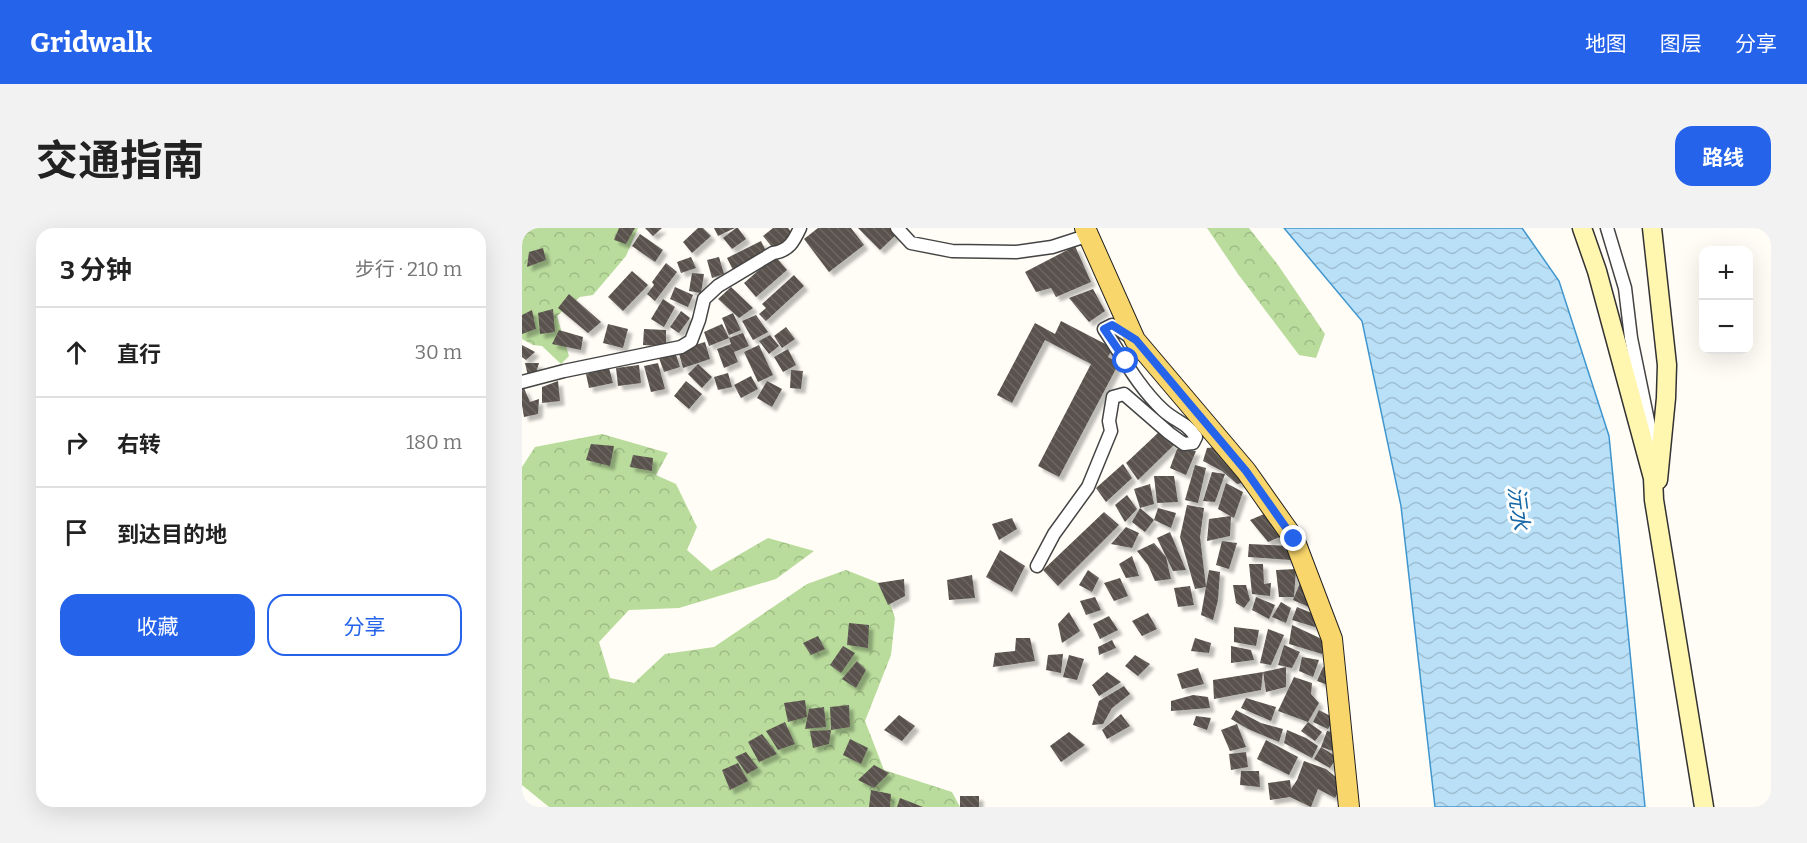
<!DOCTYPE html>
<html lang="zh">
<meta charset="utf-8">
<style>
:root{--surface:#fff;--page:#f2f2f2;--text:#222;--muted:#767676;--line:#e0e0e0;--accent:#2563eb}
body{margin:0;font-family:Bitter,"Noto Sans SC",serif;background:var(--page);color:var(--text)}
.controls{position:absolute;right:18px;top:18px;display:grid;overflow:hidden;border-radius:12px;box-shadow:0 6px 24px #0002}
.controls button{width:54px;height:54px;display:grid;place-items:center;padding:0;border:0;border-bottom:2px solid var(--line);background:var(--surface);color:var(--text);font:30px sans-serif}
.stop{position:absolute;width:18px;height:18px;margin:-14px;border:4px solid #2563eb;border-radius:50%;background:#fff}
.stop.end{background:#2563eb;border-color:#fff;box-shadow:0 2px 6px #0008}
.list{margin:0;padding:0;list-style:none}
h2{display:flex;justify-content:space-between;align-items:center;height:78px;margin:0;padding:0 24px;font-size:26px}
h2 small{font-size:20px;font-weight:400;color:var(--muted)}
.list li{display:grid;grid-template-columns:39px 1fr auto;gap:18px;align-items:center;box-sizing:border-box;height:90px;padding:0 24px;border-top:2px solid var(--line)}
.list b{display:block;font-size:22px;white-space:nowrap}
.list em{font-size:20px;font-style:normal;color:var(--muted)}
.actions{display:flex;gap:12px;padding:18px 24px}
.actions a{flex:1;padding:14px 0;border:2px solid var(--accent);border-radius:18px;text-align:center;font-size:21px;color:var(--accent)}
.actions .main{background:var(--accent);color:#fff}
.icon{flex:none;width:33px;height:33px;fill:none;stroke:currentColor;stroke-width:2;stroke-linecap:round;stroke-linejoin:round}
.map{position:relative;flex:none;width:1249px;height:579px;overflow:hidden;border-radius:18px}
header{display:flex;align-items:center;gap:36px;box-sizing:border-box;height:84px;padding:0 30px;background:var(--accent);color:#fff}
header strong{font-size:28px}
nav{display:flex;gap:33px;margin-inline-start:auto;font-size:21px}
.intro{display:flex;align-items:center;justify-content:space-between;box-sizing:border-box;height:144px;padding:0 36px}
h1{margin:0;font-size:42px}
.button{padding:15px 27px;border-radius:18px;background:var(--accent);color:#fff;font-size:21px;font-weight:700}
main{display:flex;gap:36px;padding:0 36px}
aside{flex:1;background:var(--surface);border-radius:18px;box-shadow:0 6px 24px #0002}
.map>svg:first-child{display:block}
</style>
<header>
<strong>Gridwalk</strong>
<nav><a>地图</a><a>图层</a><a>分享</a></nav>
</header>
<div class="intro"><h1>交通指南</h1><a class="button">路线</a></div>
<main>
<aside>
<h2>3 分钟<small>步行 · 210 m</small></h2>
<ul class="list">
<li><svg class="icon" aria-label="ahead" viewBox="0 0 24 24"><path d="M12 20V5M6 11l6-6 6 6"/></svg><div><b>直行</b></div><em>30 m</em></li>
<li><svg class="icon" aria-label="right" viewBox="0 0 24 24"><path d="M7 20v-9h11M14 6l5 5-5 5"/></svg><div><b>右转</b></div><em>180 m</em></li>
<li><svg class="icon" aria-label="arrive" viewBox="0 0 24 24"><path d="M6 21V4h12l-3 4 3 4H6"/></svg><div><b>到达目的地</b></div></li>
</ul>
<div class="actions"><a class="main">收藏</a><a>分享</a></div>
</aside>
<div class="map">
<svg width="1249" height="579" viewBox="0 0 1249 579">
<defs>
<pattern id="forest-crowns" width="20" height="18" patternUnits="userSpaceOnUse" patternTransform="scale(1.5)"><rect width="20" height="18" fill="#b9dc9c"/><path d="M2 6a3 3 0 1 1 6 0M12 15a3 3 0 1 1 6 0" fill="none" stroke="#9ebc85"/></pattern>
<pattern id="water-waves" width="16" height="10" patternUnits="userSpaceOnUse" patternTransform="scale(1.5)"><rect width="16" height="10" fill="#b9e0f7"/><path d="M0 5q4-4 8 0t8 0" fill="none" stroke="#9ebfd3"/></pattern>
<pattern id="building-back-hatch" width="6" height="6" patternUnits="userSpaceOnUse" patternTransform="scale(1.5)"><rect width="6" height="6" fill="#5a524d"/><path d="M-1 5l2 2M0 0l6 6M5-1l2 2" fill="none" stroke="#6d6662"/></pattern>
<filter id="shadow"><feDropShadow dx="4.5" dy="4.5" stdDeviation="1.5" flood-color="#0004"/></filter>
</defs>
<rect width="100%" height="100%" fill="#fffdf5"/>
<!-- forest -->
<path fill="url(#forest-crowns)" d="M 0,0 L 116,0 L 104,28 L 71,67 L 58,69 L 35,88 L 47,128 L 39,136 L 20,118 L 11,117 L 0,111 Z
M 685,0 L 727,0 L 756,37 L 803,106 L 794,130 L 777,127 L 716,46 Z
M 80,206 L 146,225 L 134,247 L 154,256 L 175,299 L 165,322 L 189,343 L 246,310 L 292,323 L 254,351 L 157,380 L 107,382 L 77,414 L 88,450 L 112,455 L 143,426 L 192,419 L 285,356 L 324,342 L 362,357 L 373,390 L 369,427 L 343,493 L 362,542 L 430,564 L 438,579 L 27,579 L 0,557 L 0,239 L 13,219 Z"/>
<!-- water -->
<path fill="url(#water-waves)" stroke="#3f96cf" stroke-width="1.5" d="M 762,0 L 1000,0 L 1037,53 L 1087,208 L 1123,579 L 913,579 L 879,278 L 840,93 Z"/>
<!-- building -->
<path fill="url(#building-back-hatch)" filter="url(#shadow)" d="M 97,0 L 113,0 L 104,16 L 92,12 Z
M 123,0 L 140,0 L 131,8 Z
M 176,0 L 181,0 L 189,8 L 170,25 L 161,14 Z
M 192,0 L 213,0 L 196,8 Z
M 214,0 L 216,0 L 224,11 L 210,21 L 201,10 Z
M 251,0 L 266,0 L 271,6 L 252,21 L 241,8 Z
M 296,0 L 329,0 L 342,17 L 307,44 L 282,11 Z
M 336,0 L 369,0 L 375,6 L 358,22 Z
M 118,6 L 141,22 L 133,34 L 110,18 Z
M 239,13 L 245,25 L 211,42 L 205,30 Z
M 553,18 L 569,54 L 534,69 L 529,60 L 514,64 L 503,44 Z
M 21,20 L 24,32 L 5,39 L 7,24 Z
M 253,28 L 265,42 L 234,69 L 222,55 Z
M 169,29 L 174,40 L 159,45 L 155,34 Z
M 197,29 L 202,46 L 190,50 L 185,32 Z
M 144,35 L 155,44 L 133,73 L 125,66 L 132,57 L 130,54 Z
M 110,43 L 126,57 L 101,83 L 86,69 Z
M 170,45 L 182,46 L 179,65 L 167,63 Z
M 272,47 L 282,58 L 244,93 L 237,86 L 244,80 L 240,76 Z
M 153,59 L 171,67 L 166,79 L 148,71 Z
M 209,59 L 231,80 L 217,90 L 196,71 Z
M 571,61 L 583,83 L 567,94 L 547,70 Z
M 47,66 L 79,94 L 66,105 L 36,80 Z
M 141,71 L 153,79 L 142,99 L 129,91 Z
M 31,81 L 33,104 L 18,106 L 16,85 Z
M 10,82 L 14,101 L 0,106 L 0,87 Z
M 159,83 L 168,90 L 157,105 L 148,99 Z
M 211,85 L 219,102 L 207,107 L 200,90 Z
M 234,87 L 246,104 L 231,112 L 220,93 Z
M 539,93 L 591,120 L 586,129 L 597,135 L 537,249 L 516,238 L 569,136 L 523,112 L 490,175 L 475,167 L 513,95 L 533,106 Z
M 86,96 L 106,101 L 101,120 L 81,115 Z
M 200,96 L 207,110 L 187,118 L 182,104 Z
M 264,99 L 273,111 L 260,120 L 252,108 Z
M 122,101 L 144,102 L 144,118 L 121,117 Z
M 37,102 L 61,109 L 59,122 L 30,116 Z
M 221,105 L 227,118 L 212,124 L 216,134 L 202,140 L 195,121 L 209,116 L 207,110 Z
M 248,107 L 257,118 L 247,126 L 237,113 Z
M 183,114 L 188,131 L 161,140 L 156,122 Z
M 0,117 L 13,124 L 4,132 L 0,129 Z
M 237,117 L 251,147 L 236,154 L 222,124 Z
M 266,121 L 274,137 L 261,144 L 252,129 Z
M 153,124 L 158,139 L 142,144 L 137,130 Z
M 3,135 L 17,135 L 14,145 L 6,148 Z
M 136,135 L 143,161 L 129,164 L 122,138 Z
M 176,136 L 190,149 L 180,160 L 166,146 Z
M 117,137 L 119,155 L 96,158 L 94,140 Z
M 87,140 L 91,155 L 67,160 L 64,146 Z
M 269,142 L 281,143 L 279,161 L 268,160 Z
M 206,145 L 210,159 L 196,162 L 192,149 Z
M 229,148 L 236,161 L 219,170 L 212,157 Z
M 36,153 L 38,173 L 20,175 L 20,159 Z
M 164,153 L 180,166 L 167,181 L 152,168 Z
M 245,153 L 260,161 L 250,179 L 235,170 Z
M 2,160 L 8,174 L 17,171 L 16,186 L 2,189 L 0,177 L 0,161 Z
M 637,204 L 652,217 L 616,252 L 604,235 Z
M 69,216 L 92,218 L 88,238 L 64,232 Z
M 694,219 L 725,254 L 715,256 L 700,243 L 681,233 L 685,220 Z
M 655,221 L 674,223 L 664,247 L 648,240 Z
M 111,227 L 131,230 L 130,243 L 108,239 Z
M 601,236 L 610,250 L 584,274 L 574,260 Z
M 673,237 L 684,240 L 676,275 L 663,272 Z
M 690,244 L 703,246 L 693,274 L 681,273 Z
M 632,248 L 652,248 L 656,274 L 635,275 Z
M 704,255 L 721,264 L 712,290 L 696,281 Z
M 628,256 L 632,276 L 618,280 L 612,261 Z
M 605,267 L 615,281 L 603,294 L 593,277 Z
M 665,277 L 682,280 L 678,309 L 684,359 L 673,361 L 658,309 Z
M 618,280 L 632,292 L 623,304 L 610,294 Z
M 636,280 L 654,285 L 649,300 L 632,292 Z
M 582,284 L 597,297 L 536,358 L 521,342 Z
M 747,284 L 760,308 L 746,314 L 728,292 Z
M 709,288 L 708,308 L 685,313 L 687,291 Z
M 490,290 L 495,301 L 477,312 L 470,296 Z
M 604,299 L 617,305 L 610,320 L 589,316 Z
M 648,304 L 664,342 L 651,343 L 635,310 Z
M 700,313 L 715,315 L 707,341 L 694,337 Z
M 632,315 L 644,329 L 649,351 L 633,353 L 626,337 L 615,323 Z
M 727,316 L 769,318 L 769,332 L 726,329 Z
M 478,322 L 503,338 L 490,364 L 464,349 Z
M 610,328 L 617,348 L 604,350 L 597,336 Z
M 727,336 L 741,336 L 742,356 L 749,355 L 748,368 L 730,366 Z
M 774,341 L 772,369 L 757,369 L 754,342 Z
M 566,342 L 577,350 L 570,364 L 557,357 Z
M 687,342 L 698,344 L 696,372 L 691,392 L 679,387 Z
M 450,347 L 453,370 L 427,372 L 425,352 Z
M 598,350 L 606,368 L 592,373 L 582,355 Z
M 382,351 L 383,368 L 366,377 L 356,355 Z
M 778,355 L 788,365 L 789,380 L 771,372 Z
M 711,357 L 724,357 L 728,372 L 722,380 L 714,375 Z
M 668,358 L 672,377 L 656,379 L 652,360 Z
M 573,369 L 579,382 L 564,387 L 558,373 Z
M 734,369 L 753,377 L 747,391 L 730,382 Z
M 759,374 L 769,380 L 764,395 L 750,389 Z
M 775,379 L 797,388 L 793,399 L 770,392 Z
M 547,384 L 558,403 L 540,415 L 536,396 Z
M 626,385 L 635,401 L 620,408 L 610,393 Z
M 587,388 L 596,402 L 578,411 L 571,396 Z
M 327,395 L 347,397 L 346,420 L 325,417 Z
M 770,397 L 804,413 L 800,426 L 767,416 Z
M 712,399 L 737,402 L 734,418 L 712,414 Z
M 746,401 L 762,407 L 749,437 L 738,435 Z
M 296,408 L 303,421 L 289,427 L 281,415 Z
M 494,410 L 508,410 L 513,433 L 471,439 L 473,425 L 493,423 Z
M 673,410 L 689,415 L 687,425 L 669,423 Z
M 590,412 L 594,420 L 577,427 L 576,419 Z
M 762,417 L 778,424 L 770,440 L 756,437 Z
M 321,418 L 333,425 L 319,445 L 308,437 Z
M 709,418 L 729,422 L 732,432 L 709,435 Z
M 541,426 L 539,445 L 524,442 L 526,427 Z
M 547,427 L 562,431 L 555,452 L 541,449 Z
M 613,427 L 628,436 L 616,448 L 603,438 Z
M 780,429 L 797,432 L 791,449 L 777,443 Z
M 335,433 L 344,442 L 334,460 L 320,451 Z
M 764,439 L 764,459 L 744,464 L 741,444 Z
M 801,439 L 810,441 L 811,459 L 795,453 Z
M 676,440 L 682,456 L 660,461 L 655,446 Z
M 585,444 L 599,454 L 577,468 L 570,457 Z
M 741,444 L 739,462 L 692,471 L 691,452 Z
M 772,449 L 790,455 L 789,466 L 797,475 L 786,494 L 756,483 Z
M 602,458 L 608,466 L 590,480 L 581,496 L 570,497 L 577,473 Z
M 671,467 L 686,469 L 688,480 L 649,483 L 649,473 Z
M 724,470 L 754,479 L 749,493 L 719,480 Z
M 283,472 L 285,489 L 266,494 L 262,475 Z
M 327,477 L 328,499 L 309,502 L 308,479 Z
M 302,479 L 304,499 L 283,501 L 287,481 Z
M 714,482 L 739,495 L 761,501 L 757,514 L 726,501 L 709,491 Z
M 797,482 L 812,490 L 806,501 L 791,494 Z
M 599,486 L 608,498 L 585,511 L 580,502 Z
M 377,487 L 393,498 L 380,513 L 362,502 Z
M 674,488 L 689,490 L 685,502 L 671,497 Z
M 263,494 L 273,516 L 256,522 L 244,503 Z
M 786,494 L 800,504 L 793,513 L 779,503 Z
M 715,496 L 724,519 L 708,523 L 699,502 Z
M 309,502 L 307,516 L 291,520 L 288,503 Z
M 765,502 L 784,510 L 796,518 L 790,530 L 762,515 Z
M 805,503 L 816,505 L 814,524 L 799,519 Z
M 547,504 L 563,517 L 539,534 L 528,518 Z
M 240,506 L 255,526 L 237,534 L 226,514 Z
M 328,511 L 346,520 L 339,536 L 321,527 Z
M 744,512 L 776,529 L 767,547 L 735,531 Z
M 799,519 L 815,529 L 808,540 L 792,531 Z
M 224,524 L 236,540 L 225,546 L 213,529 Z
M 724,524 L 726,539 L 709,542 L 707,526 Z
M 782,533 L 804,541 L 821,555 L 813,570 L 796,561 L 789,579 L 768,569 L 748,572 L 746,555 L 768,552 L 769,561 L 775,552 Z
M 216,535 L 226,553 L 208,562 L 200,542 Z
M 352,537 L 367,545 L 352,560 L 336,552 Z
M 719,543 L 737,543 L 738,559 L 718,557 Z
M 349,562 L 369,566 L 368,579 L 347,579 Z
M 438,568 L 457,568 L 457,579 L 438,579 Z
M 378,570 L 401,579 L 375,579 Z"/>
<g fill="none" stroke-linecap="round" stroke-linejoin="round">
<defs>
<path id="street" d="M 375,0 L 389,15 L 430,23 L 494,24 L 530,19 L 567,7
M 1085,0 L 1103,60 L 1109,110 L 1132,222
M 0,154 L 42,143 L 159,119 L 169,113 L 177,92 L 182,71 L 196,58 L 251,25 C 267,23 272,13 278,0
M 515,338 L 532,306 L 566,259 L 589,203 L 587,193 L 591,169 L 602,166 L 647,205 L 662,216 L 671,215 L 674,209 C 663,193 654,194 641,182 C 617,160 600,128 582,101 L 590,97 L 610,110"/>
<path id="secondary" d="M 1060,0 L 1075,43 L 1131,250 L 1132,272 L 1182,579
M 1130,0 L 1145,137 L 1144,170 L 1136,252"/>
<path id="primary" d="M 563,0 L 613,112 L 724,243 L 772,311 L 810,411 L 827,579"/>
</defs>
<!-- street casing -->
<use href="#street" stroke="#444" stroke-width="15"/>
<!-- secondary casing -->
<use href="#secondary" stroke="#333" stroke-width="21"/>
<!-- primary casing -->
<use href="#primary" stroke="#222" stroke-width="22"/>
<!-- street -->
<use href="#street" stroke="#fff" stroke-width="12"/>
<!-- secondary -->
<use href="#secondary" stroke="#fff6b0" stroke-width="18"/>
<!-- primary -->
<use href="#primary" stroke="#f9d66b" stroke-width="20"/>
</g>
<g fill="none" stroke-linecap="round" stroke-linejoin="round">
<!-- route -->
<path stroke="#2563eb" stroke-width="8" d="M 604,133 L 582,101 L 590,97 L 614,112 L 724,243 L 772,311"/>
</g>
<g text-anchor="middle" stroke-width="6" stroke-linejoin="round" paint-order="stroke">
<!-- water labels -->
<g font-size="22" font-style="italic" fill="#1768a6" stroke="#fff">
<text transform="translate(997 280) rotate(83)" y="8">沅水</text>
</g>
</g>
</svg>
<div class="controls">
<button>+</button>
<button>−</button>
</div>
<div class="stop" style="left:604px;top:133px"></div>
<div class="stop end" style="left:772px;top:311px"></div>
</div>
</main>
